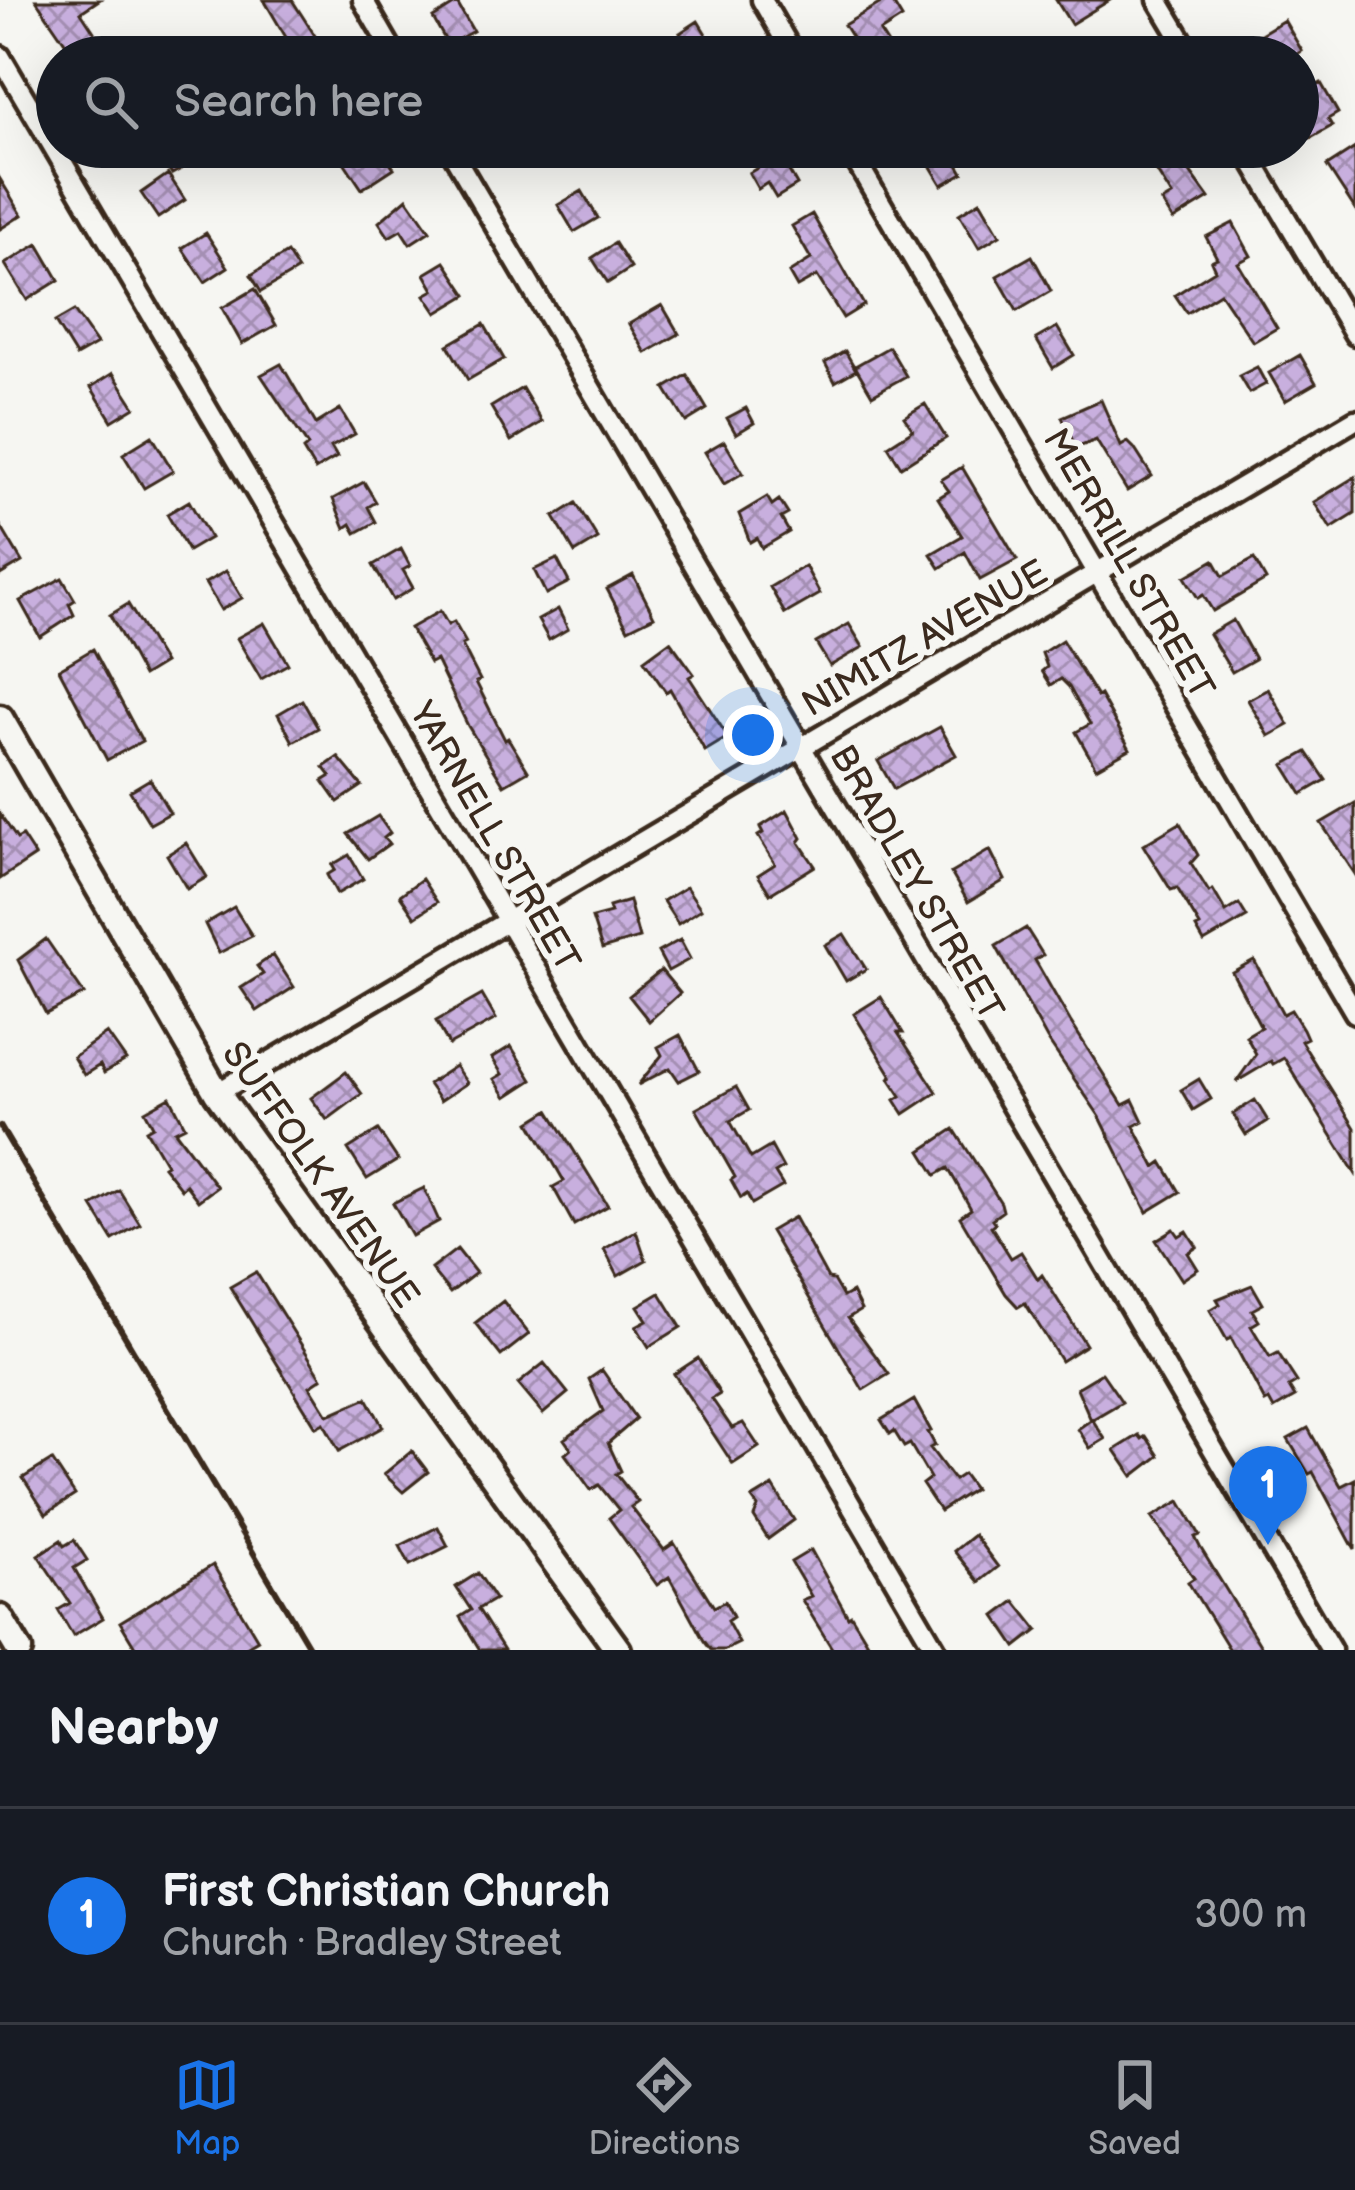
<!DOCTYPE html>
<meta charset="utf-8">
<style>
:root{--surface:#171b24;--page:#242831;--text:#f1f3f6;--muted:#9ea1a6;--line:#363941;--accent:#1a73e8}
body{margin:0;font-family:"Balsamiq Sans",sans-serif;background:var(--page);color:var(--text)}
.you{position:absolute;left:753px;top:735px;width:42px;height:42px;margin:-30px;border:9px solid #fff;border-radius:50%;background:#1a73e8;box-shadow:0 0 0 18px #1a73e833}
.badge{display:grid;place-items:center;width:78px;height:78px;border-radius:50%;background:var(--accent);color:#fff;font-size:39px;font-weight:700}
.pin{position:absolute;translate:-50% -99px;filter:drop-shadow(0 3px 6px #0008)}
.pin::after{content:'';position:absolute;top:63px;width:42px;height:36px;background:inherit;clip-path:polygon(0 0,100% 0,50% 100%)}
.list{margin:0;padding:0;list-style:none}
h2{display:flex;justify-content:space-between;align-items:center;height:156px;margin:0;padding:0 48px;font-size:51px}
h2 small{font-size:39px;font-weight:400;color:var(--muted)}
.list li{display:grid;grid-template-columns:78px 1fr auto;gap:36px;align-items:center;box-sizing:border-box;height:216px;padding:0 48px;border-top:3px solid var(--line)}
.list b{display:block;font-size:45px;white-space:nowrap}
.list p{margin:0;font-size:39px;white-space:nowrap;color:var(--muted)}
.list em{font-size:39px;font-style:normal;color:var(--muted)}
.icon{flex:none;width:66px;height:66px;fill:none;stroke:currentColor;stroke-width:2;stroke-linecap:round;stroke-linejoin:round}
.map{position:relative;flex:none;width:1355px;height:1650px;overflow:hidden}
.search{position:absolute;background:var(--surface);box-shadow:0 12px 48px #0002;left:36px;right:36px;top:36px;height:132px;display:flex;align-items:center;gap:30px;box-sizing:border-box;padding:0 42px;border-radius:66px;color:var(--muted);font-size:45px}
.sheet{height:372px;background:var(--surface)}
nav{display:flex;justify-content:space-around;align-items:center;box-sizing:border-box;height:168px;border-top:3px solid var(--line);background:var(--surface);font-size:33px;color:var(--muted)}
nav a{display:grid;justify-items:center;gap:6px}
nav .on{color:var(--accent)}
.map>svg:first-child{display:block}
</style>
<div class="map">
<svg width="1355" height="1650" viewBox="0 0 1355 1650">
<defs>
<pattern id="building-cross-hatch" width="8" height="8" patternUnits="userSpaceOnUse" patternTransform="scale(3)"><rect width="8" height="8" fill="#c8afde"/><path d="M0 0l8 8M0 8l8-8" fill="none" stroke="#a48fb3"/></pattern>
</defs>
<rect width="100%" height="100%" fill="#f6f6f2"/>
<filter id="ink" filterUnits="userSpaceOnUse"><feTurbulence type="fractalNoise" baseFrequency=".00833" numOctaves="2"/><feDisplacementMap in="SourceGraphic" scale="24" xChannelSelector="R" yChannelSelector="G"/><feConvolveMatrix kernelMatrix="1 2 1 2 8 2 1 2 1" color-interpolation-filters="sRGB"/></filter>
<g filter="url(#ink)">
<!-- building -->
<path fill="url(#building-cross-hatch)" stroke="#3b2a1e" stroke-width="3" d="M 36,0 L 99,0 L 81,12 L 106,50 L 96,57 L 75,57 Z
M 264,0 L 292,0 L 319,42 L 297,56 Z
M 886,0 L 891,0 L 902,18 L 880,32 L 889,46 L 871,57 L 864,57 L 844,25 Z
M 1056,0 L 1110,0 L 1071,24 Z
M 457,3 L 473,31 L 448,45 L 433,18 Z
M 1284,20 L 1302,51 L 1292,57 L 1265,57 L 1254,38 Z
M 698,21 L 720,57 L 695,57 L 680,33 Z
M 1321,83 L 1338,113 L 1328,119 L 1332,126 L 1311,138 L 1298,115 L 1298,97 Z
M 172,147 L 220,147 L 172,174 L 160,154 Z
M 347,147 L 379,147 L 394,168 L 362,189 L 338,153 Z
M 919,147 L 948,147 L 963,173 L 942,185 Z
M 1141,147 L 1172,147 L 1209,198 L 1173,220 L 1162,202 L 1172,196 Z
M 1355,148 L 1355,209 L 1327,166 Z
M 777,150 L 797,185 L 776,198 L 767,183 L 758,189 L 749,173 L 759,167 L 756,163 Z
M 168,174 L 185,200 L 158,218 L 141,193 Z
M 0,179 L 22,215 L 0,229 Z
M 582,191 L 598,218 L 574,232 L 558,205 Z
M 407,198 L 430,231 L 410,244 L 401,230 L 389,237 L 379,222 Z
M 980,201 L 1000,235 L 979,248 L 959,214 Z
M 812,214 L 864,305 L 843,318 L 817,276 L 797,287 L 789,273 L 811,259 L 792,226 Z
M 1233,223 L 1251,256 L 1238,263 L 1277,328 L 1253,342 L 1220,293 L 1187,313 L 1175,295 L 1215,270 L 1211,261 L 1217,258 L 1206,237 Z
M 206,233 L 228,267 L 205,282 L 182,248 Z
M 615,243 L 631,268 L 608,283 L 592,258 Z
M 38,244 L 59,280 L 27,300 L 5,264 Z
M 287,253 L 298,270 L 261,292 L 251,275 Z
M 1032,256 L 1051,291 L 1017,311 L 997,276 Z
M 445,262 L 467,295 L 437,313 L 425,295 L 434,290 L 425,274 Z
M 255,289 L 276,325 L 242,344 L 222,308 Z
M 662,305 L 679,334 L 646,353 L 629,324 Z
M 74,311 L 97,344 L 76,356 L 55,322 Z
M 484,324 L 504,359 L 468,380 L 448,345 Z
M 1057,327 L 1074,355 L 1053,368 L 1036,339 Z
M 889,347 L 906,376 L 872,395 L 855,366 Z
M 845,351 L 856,370 L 835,382 L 825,363 Z
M 1300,355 L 1316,383 L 1285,401 L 1269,373 Z
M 281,364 L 316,424 L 340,409 L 355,434 L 331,447 L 337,457 L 315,470 L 303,450 L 308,446 L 261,375 Z
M 1257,367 L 1266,384 L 1249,393 L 1239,376 Z
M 113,373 L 135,407 L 112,421 L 91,387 Z
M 687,375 L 707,409 L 686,422 L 665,388 Z
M 522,388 L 542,422 L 511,441 L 491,407 Z
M 1101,400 L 1121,446 L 1128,442 L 1134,448 L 1152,476 L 1127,491 L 1096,440 L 1076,448 L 1062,417 Z
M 925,404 L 946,438 L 901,467 L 888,446 L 913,430 L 904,417 Z
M 746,408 L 754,423 L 736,434 L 727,418 Z
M 152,436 L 173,471 L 144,488 L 123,454 Z
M 724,441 L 743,473 L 724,484 L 705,452 Z
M 962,467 L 1017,560 L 980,580 L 965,552 L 940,568 L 931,554 L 962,536 L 938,498 L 949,491 L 941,480 Z
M 1355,477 L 1355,514 L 1331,529 L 1314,502 Z
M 364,482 L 376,502 L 368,507 L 376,522 L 356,533 L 351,524 L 345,528 L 333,499 Z
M 767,497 L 772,505 L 779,500 L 788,514 L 781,518 L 789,532 L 762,548 L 757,538 L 750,542 L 739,514 Z
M 189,501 L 210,538 L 188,551 L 167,514 Z
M 576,503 L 598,539 L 575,553 L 554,517 Z
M 0,525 L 22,562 L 0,575 Z
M 401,549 L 410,566 L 403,570 L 413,588 L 393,600 L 373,565 Z
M 557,559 L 569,582 L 546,594 L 534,570 Z
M 1254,559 L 1266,580 L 1213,611 L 1203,595 L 1198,598 L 1185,577 L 1214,560 L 1223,576 Z
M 805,566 L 820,594 L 785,614 L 770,587 Z
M 226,571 L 242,598 L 221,610 L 205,583 Z
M 633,575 L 654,616 L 628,629 L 607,589 Z
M 62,578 L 75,600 L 69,604 L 74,615 L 40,637 L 20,601 Z
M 128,604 L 164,663 L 143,676 L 110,615 Z
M 558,609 L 568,629 L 549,640 L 538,620 Z
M 440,611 L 448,625 L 454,622 L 466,643 L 462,645 L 480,680 L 476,682 L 505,740 L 508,738 L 528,771 L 504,785 L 468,726 L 436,660 L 430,663 L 410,628 Z
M 1233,620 L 1255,659 L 1232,672 L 1209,634 Z
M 264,623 L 288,664 L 261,679 L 237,638 Z
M 849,624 L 863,647 L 830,666 L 816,643 Z
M 1062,640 L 1097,697 L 1100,695 L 1130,749 L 1096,768 L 1076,732 L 1090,724 L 1069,687 L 1061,679 L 1051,685 L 1042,671 L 1047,667 L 1042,653 Z
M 670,641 L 694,674 L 689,677 L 728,737 L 705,751 L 670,689 L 666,692 L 644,660 Z
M 93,649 L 142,741 L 107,760 L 59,669 Z
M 1268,689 L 1289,725 L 1269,736 L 1248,700 Z
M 302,700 L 318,728 L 293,742 L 278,714 Z
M 940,727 L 956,755 L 894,789 L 878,761 Z
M 1307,752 L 1326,780 L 1302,794 L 1284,765 Z
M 338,757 L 362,786 L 338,802 L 323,781 L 331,776 L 324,767 Z
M 150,779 L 170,813 L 150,824 L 130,791 Z
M 1355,803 L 1355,874 L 1321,823 Z
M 787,810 L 802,838 L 799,842 L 815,866 L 770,894 L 758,875 L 775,864 L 758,836 L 763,833 L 760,827 Z
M 0,814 L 17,839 L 22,836 L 35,856 L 0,879 Z
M 378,816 L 390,833 L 384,838 L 389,844 L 368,859 L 348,834 Z
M 1180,823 L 1198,855 L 1191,863 L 1209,892 L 1213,890 L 1226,912 L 1239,904 L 1247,917 L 1204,942 L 1196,928 L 1200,926 L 1177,888 L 1171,890 L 1143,845 Z
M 186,843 L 207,877 L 187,889 L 167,855 Z
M 990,850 L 1005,880 L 968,902 L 951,873 Z
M 349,855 L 363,879 L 337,894 L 327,875 L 335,870 L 332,865 Z
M 422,879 L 437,902 L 415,917 L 400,895 Z
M 686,887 L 701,909 L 678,924 L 663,901 Z
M 629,901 L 639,938 L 602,949 L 592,918 L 611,913 L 609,907 Z
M 234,907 L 252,936 L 219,953 L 205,924 Z
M 1026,928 L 1043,955 L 1035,960 L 1070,1021 L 1123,1105 L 1133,1100 L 1143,1121 L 1134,1126 L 1155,1167 L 1162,1162 L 1180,1192 L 1147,1212 L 1100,1117 L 1047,1039 L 996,946 Z
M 844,934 L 866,969 L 846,981 L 825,945 Z
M 46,939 L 84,994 L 46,1014 L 18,960 Z
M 680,940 L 690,959 L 668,971 L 658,952 Z
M 273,955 L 294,987 L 257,1011 L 241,988 L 263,974 L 257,966 Z
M 1254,960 L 1283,1014 L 1291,1010 L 1303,1029 L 1307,1038 L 1301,1041 L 1355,1128 L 1355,1173 L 1284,1058 L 1273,1064 L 1271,1061 L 1236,1082 L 1256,1054 L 1246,1036 L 1261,1027 L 1232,972 Z
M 661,970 L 680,993 L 649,1021 L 629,996 Z
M 482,995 L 496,1019 L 449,1045 L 436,1021 Z
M 881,997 L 903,1033 L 898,1033 L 937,1092 L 904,1114 L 895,1100 L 901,1096 L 889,1078 L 892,1076 L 854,1014 Z
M 107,1033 L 126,1060 L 104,1073 L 100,1065 L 84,1075 L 73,1057 Z
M 680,1035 L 699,1071 L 679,1081 L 670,1068 L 638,1085 L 662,1055 L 658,1047 Z
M 511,1046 L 532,1080 L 506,1097 L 494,1079 L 502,1074 L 492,1058 Z
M 455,1066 L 467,1083 L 440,1101 L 428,1084 Z
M 346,1072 L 362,1094 L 327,1120 L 311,1098 Z
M 1199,1079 L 1211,1099 L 1193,1110 L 1181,1090 Z
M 736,1087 L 749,1110 L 730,1121 L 751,1158 L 771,1146 L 783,1168 L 775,1173 L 783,1186 L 752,1204 L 747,1194 L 741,1198 L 731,1180 L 735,1177 L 696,1109 Z
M 170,1097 L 185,1126 L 175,1131 L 217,1187 L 198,1201 L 186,1185 L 181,1189 L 163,1166 L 166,1164 L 146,1130 L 153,1126 L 145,1111 Z
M 1255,1100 L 1268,1121 L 1246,1135 L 1233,1114 Z
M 549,1110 L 608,1206 L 574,1225 L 553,1187 L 564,1181 L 530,1122 Z
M 954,1129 L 1001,1203 L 1003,1211 L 992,1219 L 995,1223 L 991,1226 L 1011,1258 L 1021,1252 L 1038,1279 L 1042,1275 L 1086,1345 L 1061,1361 L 1025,1303 L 1018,1307 L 1006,1294 L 960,1217 L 971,1209 L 948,1168 L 936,1175 L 921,1151 Z
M 378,1130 L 398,1160 L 367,1179 L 348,1149 Z
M 424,1188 L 439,1221 L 412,1236 L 393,1203 Z
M 119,1190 L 140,1224 L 113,1240 L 92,1206 Z
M 794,1217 L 828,1279 L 833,1280 L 843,1297 L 852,1292 L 861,1310 L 848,1318 L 889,1374 L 863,1390 L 770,1231 Z
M 1174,1229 L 1179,1236 L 1187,1231 L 1197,1247 L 1188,1253 L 1198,1269 L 1182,1280 L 1156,1240 Z
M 636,1231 L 646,1260 L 618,1276 L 604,1249 Z
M 457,1249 L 476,1273 L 450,1293 L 431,1269 Z
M 256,1272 L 322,1378 L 310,1386 L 328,1415 L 367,1398 L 383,1427 L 339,1451 L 324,1423 L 316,1427 L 230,1287 Z
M 1252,1285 L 1263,1304 L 1252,1310 L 1259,1321 L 1251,1326 L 1270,1357 L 1278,1353 L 1297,1382 L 1289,1387 L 1295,1397 L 1274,1409 L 1269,1400 L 1265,1402 L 1231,1338 L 1227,1340 L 1210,1310 L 1220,1304 L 1217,1299 Z
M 660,1293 L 681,1327 L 649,1347 L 636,1326 L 647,1320 L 638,1306 Z
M 503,1301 L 529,1334 L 501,1356 L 475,1323 Z
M 698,1358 L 720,1394 L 712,1399 L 732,1428 L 743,1423 L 759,1447 L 733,1464 L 674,1374 Z
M 544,1363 L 568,1393 L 543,1414 L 518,1384 Z
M 602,1370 L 636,1419 L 608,1443 L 621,1471 L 616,1474 L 638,1502 L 631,1507 L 664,1550 L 674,1543 L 714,1607 L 725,1601 L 733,1617 L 727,1621 L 739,1643 L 725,1650 L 711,1650 L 704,1641 L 669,1577 L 657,1585 L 609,1518 L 619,1510 L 599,1485 L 591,1490 L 565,1454 L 571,1449 L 564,1439 L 603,1411 L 589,1379 Z
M 1102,1373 L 1122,1402 L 1091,1420 L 1077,1388 Z
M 914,1400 L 931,1431 L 928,1432 L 935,1445 L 930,1448 L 954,1480 L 963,1474 L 974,1489 L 940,1511 L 922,1484 L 930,1478 L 910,1444 L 904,1447 L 894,1431 L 890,1434 L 881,1420 Z
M 1092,1419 L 1105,1439 L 1090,1448 L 1078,1429 Z
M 1308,1428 L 1341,1486 L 1355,1479 L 1355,1550 L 1313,1472 L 1309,1474 L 1288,1439 Z
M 1139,1435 L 1142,1439 L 1146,1436 L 1159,1456 L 1133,1476 L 1115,1450 Z
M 412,1451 L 428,1472 L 403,1492 L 384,1474 Z
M 52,1460 L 75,1495 L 46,1514 L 23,1478 Z
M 773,1486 L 794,1520 L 768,1539 L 754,1517 L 758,1507 L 752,1499 Z
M 1180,1501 L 1200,1535 L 1195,1537 L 1200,1547 L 1263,1650 L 1230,1650 L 1188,1582 L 1194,1578 L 1152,1517 Z
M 438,1527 L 448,1546 L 410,1565 L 400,1546 Z
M 974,1535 L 998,1567 L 979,1582 L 954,1551 Z
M 61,1540 L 64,1546 L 74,1540 L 87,1560 L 74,1568 L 103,1618 L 73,1636 L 58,1610 L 70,1603 L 38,1555 Z
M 811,1550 L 848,1617 L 851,1615 L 868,1643 L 856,1650 L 833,1650 L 802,1600 L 811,1596 L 791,1562 Z
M 213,1565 L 258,1640 L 241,1650 L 137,1650 L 120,1622 Z
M 478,1573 L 495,1599 L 478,1609 L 504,1650 L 480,1650 L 460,1617 L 471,1610 L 456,1587 Z
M 1015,1601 L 1038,1630 L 1016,1647 L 995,1616 Z"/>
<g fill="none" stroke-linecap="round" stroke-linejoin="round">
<defs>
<path id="minor" d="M 363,0 L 396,57
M 762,0 L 795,57
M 1158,0 L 1192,57
M 0,56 L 936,1650
M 449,147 L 1331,1650
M 848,147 L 1355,1013
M 1244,147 L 1355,335
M 217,1093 L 1355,420"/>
<path id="tertiary" d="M 0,718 L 217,1093 L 618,1650
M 0,1618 L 19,1650"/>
</defs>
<!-- minor casing -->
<use href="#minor" stroke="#3b2a1e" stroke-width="27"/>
<!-- tertiary casing -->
<use href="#tertiary" stroke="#3b2a1e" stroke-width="33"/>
<!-- minor -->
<use href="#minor" stroke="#f6f6f2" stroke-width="18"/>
<!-- tertiary -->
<use href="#tertiary" stroke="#f6f6f2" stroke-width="24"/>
<!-- rail -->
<path stroke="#3b2a1e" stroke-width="6" d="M 0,1126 L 311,1650"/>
</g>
</g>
<g text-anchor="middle" stroke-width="12" stroke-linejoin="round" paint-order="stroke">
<!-- street labels -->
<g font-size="36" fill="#3b2a1e" stroke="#f6f6f2">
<text transform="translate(1130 563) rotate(60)" y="13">MERRILL STREET</text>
<text transform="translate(924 637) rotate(-30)" y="13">NIMITZ AVENUE</text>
<text transform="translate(496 836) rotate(60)" y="13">YARNELL STREET</text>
<text transform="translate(918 882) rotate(60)" y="13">BRADLEY STREET</text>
<text transform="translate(322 1174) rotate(55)" y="13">SUFFOLK AVENUE</text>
</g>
</g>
</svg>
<div class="you"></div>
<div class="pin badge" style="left:1268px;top:1545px">1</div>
<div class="search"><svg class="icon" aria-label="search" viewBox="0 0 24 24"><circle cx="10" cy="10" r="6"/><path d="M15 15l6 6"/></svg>Search here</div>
</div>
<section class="sheet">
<h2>Nearby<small></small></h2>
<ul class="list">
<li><span class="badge">1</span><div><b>First Christian Church</b><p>Church · Bradley Street</p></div><em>300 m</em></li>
</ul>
</section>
<nav>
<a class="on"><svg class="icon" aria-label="map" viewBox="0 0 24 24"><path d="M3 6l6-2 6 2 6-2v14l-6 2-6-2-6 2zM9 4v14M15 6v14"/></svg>Map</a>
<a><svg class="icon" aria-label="directions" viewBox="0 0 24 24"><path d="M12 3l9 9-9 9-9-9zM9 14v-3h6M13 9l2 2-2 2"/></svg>Directions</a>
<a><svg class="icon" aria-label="saved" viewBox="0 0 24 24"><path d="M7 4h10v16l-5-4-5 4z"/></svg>Saved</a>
</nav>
